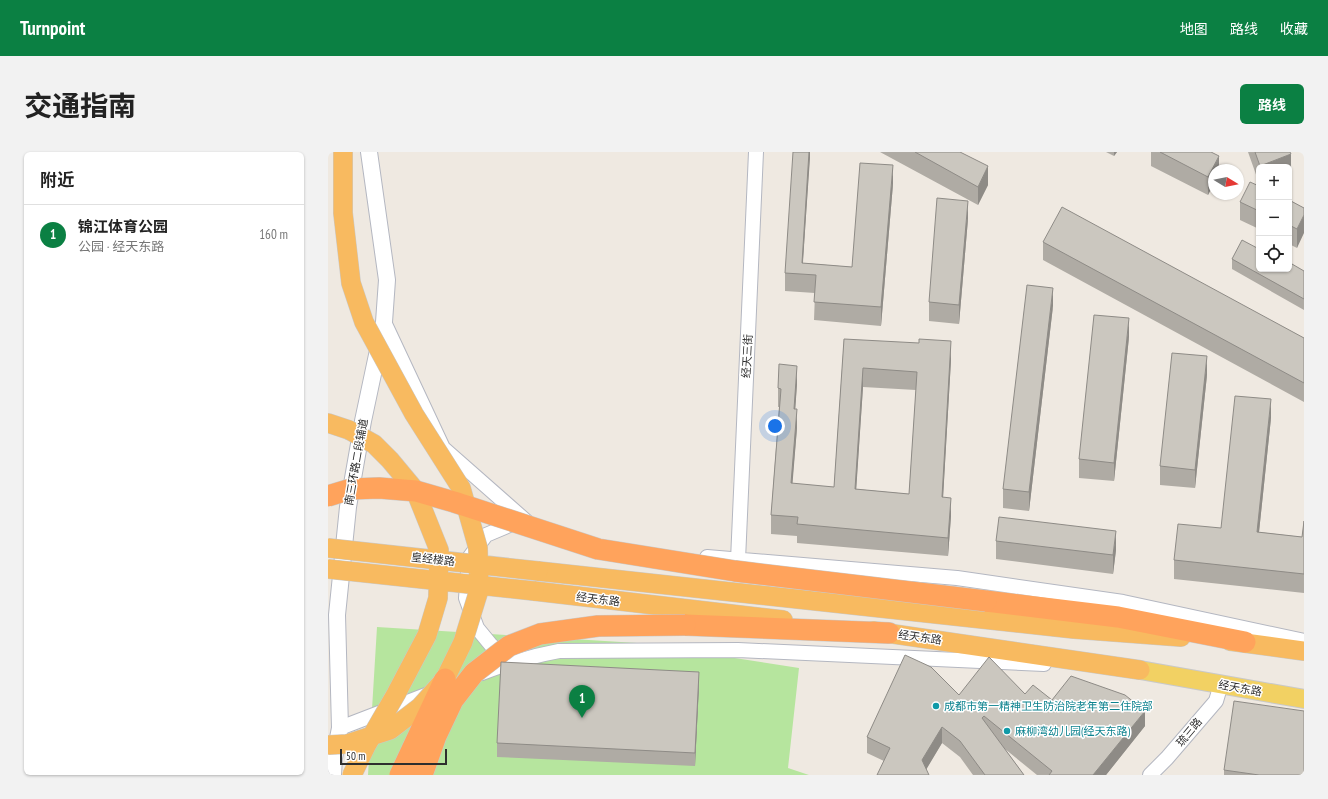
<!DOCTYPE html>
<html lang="zh">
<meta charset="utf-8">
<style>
:root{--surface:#fff;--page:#f2f2f2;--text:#222;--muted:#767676;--line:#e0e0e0;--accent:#0b8043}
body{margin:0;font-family:"PT Sans Narrow","Noto Sans SC",sans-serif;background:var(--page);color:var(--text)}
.controls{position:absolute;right:12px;top:12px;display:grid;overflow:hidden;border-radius:6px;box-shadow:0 1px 3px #0004}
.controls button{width:36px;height:36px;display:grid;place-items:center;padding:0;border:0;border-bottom:1px solid var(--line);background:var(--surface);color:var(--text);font:20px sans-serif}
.compass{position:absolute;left:880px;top:12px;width:36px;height:36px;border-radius:50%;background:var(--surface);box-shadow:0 1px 3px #0004;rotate:100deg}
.scale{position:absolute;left:12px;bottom:10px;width:107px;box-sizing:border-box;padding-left:4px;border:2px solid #2e2e2e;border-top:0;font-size:11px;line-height:14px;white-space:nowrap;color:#2e2e2e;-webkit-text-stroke:3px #fff;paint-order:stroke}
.you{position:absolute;left:447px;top:274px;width:14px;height:14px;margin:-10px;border:3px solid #fff;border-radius:50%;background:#1a73e8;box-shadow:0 0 0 6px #1a73e833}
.badge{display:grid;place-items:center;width:26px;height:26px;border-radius:50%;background:var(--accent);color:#fff;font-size:13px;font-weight:700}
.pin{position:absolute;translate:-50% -33px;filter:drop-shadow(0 1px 2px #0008)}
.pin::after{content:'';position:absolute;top:21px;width:14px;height:12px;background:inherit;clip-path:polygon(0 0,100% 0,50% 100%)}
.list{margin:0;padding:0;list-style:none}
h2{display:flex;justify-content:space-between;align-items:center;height:52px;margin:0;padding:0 16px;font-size:17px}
h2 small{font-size:13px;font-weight:400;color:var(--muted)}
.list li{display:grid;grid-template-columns:26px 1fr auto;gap:12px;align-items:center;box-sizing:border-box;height:60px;padding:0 16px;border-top:1px solid var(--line)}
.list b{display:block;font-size:15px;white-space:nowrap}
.list p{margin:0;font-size:13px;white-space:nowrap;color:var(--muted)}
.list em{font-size:13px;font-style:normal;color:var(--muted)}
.icon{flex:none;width:22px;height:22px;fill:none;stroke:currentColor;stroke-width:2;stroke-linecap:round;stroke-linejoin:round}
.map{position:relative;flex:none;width:976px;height:623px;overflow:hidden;border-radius:6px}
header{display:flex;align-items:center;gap:24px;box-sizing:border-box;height:56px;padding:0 20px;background:var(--accent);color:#fff}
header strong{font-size:19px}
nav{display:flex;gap:22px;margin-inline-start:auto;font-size:14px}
.intro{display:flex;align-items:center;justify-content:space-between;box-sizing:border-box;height:96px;padding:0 24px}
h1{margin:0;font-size:28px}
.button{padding:10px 18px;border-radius:6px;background:var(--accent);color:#fff;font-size:14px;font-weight:700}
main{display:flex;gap:24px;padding:0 24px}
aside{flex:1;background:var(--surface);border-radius:6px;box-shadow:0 1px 3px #0004}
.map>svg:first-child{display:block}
</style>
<header>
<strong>Turnpoint</strong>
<nav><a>地图</a><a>路线</a><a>收藏</a></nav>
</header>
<div class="intro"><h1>交通指南</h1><a class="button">路线</a></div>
<main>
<aside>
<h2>附近<small></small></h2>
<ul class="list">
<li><span class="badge">1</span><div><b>锦江体育公园</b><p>公园 · 经天东路</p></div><em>160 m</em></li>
</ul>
</aside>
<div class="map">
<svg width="976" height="623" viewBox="0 0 976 623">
<rect width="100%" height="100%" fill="#efe9e1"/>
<!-- green -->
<path fill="#b6e59e" d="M 49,475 L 309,491 L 471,516 L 460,616 L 481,623 L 40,623 Z"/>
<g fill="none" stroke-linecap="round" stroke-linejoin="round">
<defs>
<path id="tertiary" d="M 56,170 L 115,296 L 199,370
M 379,405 L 629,426 L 795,450 L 976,489
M 410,408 L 428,0
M 179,506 L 163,493 L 149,476 L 138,446 L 141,406 L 158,383 L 191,369
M 154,521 C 180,511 204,504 231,499 L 410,498 L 716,512
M 12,576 L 103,541
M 822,623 L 839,606 L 888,549 L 893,532"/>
<path id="secondary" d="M 5,623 L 6,606 L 12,576 L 9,463 L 20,355 L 35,269 L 56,170 L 59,128 L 41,0"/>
<path id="primary" d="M 812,518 L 976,547"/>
<path id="trunk" d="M 0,271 L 21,278
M 210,419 L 746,477 L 853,485
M 206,439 L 455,468
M 545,479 L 812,518
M 902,489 L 976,499"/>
<path id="motorway" d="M 658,449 L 790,465 L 917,490
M 357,473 L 561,481"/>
</defs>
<!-- tertiary casing -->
<use href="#tertiary" stroke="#b4b7c1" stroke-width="16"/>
<!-- secondary casing -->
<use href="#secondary" stroke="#b4b7c1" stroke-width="18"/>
<!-- primary casing -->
<use href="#primary" stroke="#c9c9c9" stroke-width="20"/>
<!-- trunk casing -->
<use href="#trunk" stroke="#c9c9c9" stroke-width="20"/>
<!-- motorway casing -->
<use href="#motorway" stroke="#c9c9c9" stroke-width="22"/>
<!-- tertiary -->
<use href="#tertiary" stroke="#fff" stroke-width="14"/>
<!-- secondary -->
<use href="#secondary" stroke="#fff" stroke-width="16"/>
<!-- primary -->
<use href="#primary" stroke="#f2d163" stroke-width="18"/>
<!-- trunk -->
<use href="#trunk" stroke="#f8ba60" stroke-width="19"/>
<!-- motorway -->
<use href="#motorway" stroke="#ffa35c" stroke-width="21"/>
<defs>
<path id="trunk-bridge" d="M 21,278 L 46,292 L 62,308 L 87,338 L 111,398 L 110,446 L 99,483 L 68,542 L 38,594 L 24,623
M 0,396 L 210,419
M 0,417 L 206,439
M 0,593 L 19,592 L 62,578 L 92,555 L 117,527 L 135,490 L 151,438 L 150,396 L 133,336 L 86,262 L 36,170 L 23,131 L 15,61 L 15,0"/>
<path id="motorway-bridge" d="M 0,344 L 23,337 L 51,336 L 88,339 L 126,350 L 270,397 L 407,419 L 658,449
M 72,623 L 117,527
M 94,623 L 108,584 L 125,548 L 146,521 L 181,494 L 212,482 L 270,474 L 357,473"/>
</defs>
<!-- trunk-bridge casing -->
<use href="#trunk-bridge" stroke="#c9c9c9" stroke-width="20" stroke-linecap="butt"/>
<!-- motorway-bridge casing -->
<use href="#motorway-bridge" stroke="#c9c9c9" stroke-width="22" stroke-linecap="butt"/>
<!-- trunk-bridge -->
<use href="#trunk-bridge" stroke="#f8ba60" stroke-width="19"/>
<!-- motorway-bridge -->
<use href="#motorway-bridge" stroke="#ffa35c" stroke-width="21"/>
</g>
<!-- wall -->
<path fill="#afaba4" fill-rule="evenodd" d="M 482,0 L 475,111 L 524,115 L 565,32 L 553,174 L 486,168 L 487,141 L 457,139 L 457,121 Z
M 552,0 L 632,0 L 660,33 L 650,53 Z
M 778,0 L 789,0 L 786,4 Z
M 823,0 L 883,0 L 891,18 L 880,43 L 823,14 Z
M 920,0 L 962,0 L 963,21 L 961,22 L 961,15 L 931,15 L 931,31 Z
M 931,34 L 931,77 L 912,68 L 912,50 Z
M 961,48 L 976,56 L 969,96 L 961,92 Z
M 640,67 L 631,172 L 601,169 L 601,150 Z
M 715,90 L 976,186 L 976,250 L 715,108 Z
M 904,107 L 963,115 L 976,119 L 976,158 L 904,117 Z
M 725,154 L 701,359 L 675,356 L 675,337 Z
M 801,185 L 786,329 L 751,326 L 751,307 Z
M 516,187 L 623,208 L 615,345 L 623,364 L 620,404 L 469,391 L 469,384 L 443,382 L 443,363 L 451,255 L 450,255 L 450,236 L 469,232 L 467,257 L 469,276 L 464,332 L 506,335 ZM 535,235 L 588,238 L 581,342 L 528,337 Z
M 879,223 L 867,336 L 832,333 L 832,314 Z
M 943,266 L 931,380 L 974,385 L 976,369 L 976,441 L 846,427 L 846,408 L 893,376 Z
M 668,389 L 788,398 L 785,422 L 668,407 Z
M 371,533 L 367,614 L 169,605 L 169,591 Z
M 697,542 L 724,548 L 817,574 L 778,623 L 709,623 L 677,597 L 696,623 L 645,623 L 632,605 L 614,591 L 598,617 L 556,609 L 539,601 L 539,585 L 631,543 Z
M 896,618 L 976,623 L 896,623 Z"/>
<!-- shaded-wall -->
<path fill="#8e8b86" d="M 481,0 L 482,0 L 482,6 L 474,122 L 474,111 Z
M 786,0 L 789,0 L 786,4 Z
M 963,2 L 963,21 L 961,22 L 961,15 L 932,15 L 932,14 Z
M 891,4 L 891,18 L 886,18 L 886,32 L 880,43 L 880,25 Z
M 565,13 L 565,32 L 553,174 L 553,155 Z
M 660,14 L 660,33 L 650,53 L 650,35 Z
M 640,49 L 640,67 L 631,172 L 631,153 Z
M 976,63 L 976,81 L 969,96 L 969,77 Z
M 725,136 L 725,154 L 701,359 L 701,340 Z
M 801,166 L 801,185 L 786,329 L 786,311 Z
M 623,189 L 623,208 L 614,364 L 614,345 Z
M 879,204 L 879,223 L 867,336 L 867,318 Z
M 469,214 L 469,232 L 466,276 L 466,257 Z
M 535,216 L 535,235 L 527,356 L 527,337 Z
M 943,247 L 943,266 L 929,399 L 929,380 Z
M 469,257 L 469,276 L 463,350 L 463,331 Z
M 623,346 L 623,364 L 620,404 L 620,386 Z
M 788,379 L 788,398 L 785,422 L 785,403 Z
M 371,520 L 371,533 L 367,614 L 367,601 Z
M 817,559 L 817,574 L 778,623 L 765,623 Z
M 614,575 L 614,591 L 595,623 L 594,608 Z"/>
<!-- building -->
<path fill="#cbc7bf" stroke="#8e8b86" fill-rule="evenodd" d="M 465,0 L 481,0 L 474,111 L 524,115 L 532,11 L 565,13 L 553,155 L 486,150 L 488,123 L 457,121 Z
M 587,0 L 632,0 L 660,14 L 650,35 Z
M 832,0 L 883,0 L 891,4 L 880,25 Z
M 927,0 L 962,0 L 963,2 L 932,14 Z
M 922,30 L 931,34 L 931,59 L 912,50 Z
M 609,46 L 640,49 L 631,153 L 601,150 Z
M 961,48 L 976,56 L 976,63 L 969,77 L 961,73 Z
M 734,55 L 976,186 L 976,231 L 715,90 Z
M 914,88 L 931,97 L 931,117 L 961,117 L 961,114 L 963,115 L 964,112 L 976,119 L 976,147 L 904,107 Z
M 699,133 L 725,136 L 701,340 L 675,337 Z
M 766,163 L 801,166 L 786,311 L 751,307 Z
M 516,187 L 591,191 L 591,187 L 623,189 L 614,345 L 623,346 L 620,386 L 469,372 L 470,365 L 443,363 L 453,237 L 450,236 L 451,212 L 469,214 L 466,257 L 469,257 L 463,331 L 506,335 ZM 535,216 L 589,220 L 581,342 L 527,337 Z
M 844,201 L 879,204 L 867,318 L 832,314 Z
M 907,244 L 943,247 L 929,380 L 974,385 L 976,369 L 976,422 L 846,408 L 850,372 L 893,376 Z
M 671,365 L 788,379 L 785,403 L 668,389 Z
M 577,503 L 603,515 L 631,543 L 661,505 L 697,542 L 705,533 L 724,548 L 743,524 L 797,543 L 817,559 L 765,623 L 721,623 L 724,619 L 656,564 L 654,566 L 696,623 L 657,623 L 632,589 L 614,575 L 594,608 L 601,623 L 549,623 L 562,596 L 539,585 Z
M 173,510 L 371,520 L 367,601 L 169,591 Z
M 906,549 L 976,559 L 976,623 L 931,623 L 896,618 Z"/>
<!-- markers -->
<g fill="#0f9aa8" stroke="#fff" stroke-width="1.5">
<circle cx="608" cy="554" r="4"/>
<circle cx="679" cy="579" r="4"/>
</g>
<g text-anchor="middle" stroke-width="3" stroke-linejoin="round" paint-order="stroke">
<!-- street labels -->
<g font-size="11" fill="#2e2e2e" stroke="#fff">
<text transform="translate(419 204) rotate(-87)" y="4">经天三街</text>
<text transform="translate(28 310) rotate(-80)" y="4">南三环路二段辅道</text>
<text transform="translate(105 407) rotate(6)" y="4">皇经楼路</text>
<text transform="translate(270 447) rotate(7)" y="4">经天东路</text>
<text transform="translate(592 485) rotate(8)" y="4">经天东路</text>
<text transform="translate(912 536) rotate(10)" y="4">经天东路</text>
<text transform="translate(861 580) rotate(-50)" y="4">琉三路</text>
</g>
<!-- culture labels -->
<g font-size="11" fill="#0d838f" stroke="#fff" text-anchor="start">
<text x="616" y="558">成都市第一精神卫生防治院老年第二住院部</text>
<text x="687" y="583">麻柳湾幼儿园(经天东路)</text>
</g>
</g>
</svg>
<div class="controls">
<button>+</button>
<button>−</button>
<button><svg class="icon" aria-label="locate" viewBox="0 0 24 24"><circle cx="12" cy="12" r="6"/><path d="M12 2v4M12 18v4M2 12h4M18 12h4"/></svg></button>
</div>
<svg class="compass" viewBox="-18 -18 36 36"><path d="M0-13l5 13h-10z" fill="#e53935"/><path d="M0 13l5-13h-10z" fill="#767676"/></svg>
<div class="scale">50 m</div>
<div class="you"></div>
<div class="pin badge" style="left:254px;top:566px">1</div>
</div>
</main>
